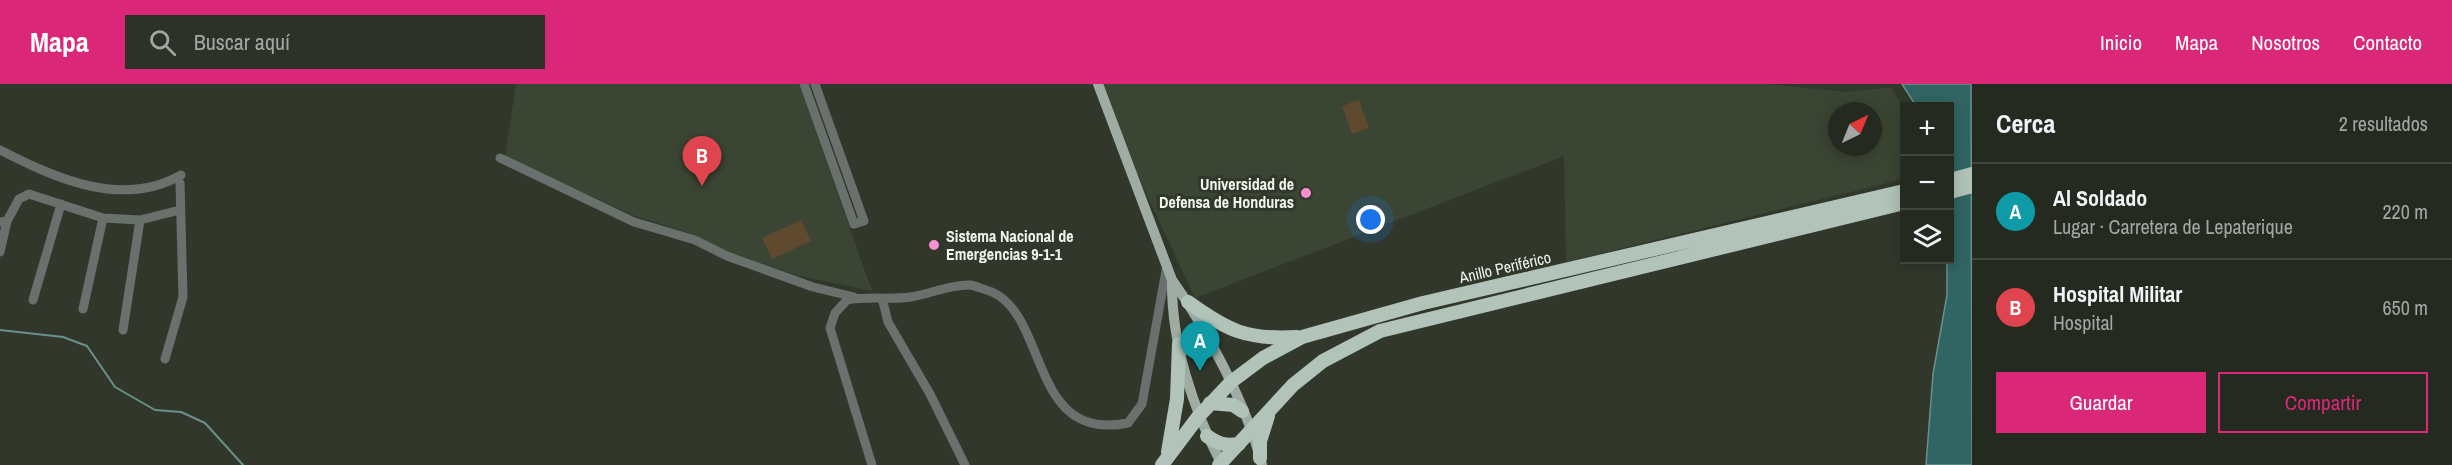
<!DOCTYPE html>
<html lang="es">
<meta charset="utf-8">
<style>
:root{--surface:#252a20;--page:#2d3229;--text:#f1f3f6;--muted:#a3a7a5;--line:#42463e;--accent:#db2777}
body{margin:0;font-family:"Archivo Narrow",sans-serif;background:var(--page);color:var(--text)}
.controls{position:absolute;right:18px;top:18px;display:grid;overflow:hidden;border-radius:0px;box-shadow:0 3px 15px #0003}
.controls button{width:54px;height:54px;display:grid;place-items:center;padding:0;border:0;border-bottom:2px solid var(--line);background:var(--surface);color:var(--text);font:30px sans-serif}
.compass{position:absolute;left:1828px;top:18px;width:54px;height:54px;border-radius:50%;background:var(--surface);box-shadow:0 3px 15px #0003;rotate:43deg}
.you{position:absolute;left:1371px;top:136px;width:21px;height:21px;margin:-15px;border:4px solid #fff;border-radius:50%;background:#1a73e8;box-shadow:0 0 0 9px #1a73e833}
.badge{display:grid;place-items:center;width:39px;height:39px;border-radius:50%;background:var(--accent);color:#fff;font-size:20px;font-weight:700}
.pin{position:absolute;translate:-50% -50px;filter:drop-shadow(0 2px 3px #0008)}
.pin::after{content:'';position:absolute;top:32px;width:21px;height:18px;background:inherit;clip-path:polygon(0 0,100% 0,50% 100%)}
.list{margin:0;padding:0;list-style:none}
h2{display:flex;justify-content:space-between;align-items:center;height:78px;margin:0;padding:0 24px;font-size:26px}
h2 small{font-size:20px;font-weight:400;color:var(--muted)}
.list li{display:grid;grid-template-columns:39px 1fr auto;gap:18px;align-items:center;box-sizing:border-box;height:96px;padding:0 24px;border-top:2px solid var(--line)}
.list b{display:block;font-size:22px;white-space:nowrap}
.list p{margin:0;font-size:20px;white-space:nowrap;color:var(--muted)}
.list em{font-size:20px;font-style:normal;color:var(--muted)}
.actions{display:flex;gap:12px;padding:18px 24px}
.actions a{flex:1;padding:14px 0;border:2px solid var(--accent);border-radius:0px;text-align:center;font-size:21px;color:var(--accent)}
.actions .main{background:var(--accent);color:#fff}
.icon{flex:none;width:33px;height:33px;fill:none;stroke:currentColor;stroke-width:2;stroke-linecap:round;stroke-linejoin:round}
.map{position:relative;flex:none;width:1972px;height:381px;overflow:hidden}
header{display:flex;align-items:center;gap:36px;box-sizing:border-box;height:84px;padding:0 30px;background:var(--accent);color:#fff}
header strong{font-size:28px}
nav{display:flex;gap:33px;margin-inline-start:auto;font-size:21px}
.search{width:420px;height:54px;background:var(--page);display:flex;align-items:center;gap:15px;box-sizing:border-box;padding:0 21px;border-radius:0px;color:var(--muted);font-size:22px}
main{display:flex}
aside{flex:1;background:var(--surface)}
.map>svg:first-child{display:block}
</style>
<header>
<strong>Mapa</strong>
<div class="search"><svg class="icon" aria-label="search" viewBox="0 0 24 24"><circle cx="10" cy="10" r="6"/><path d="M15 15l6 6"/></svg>Buscar aquí</div>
<nav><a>Inicio</a><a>Mapa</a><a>Nosotros</a><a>Contacto</a></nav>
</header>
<main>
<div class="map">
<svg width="1972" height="381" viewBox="0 0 1972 381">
<rect width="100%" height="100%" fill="#31382b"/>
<!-- built -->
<path fill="#3b4533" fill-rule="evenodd" d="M 516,0 L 799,0 L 872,207 L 796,191 L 727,167 L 695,151 L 635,132 L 505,73 Z
M 1102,0 L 1768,0 L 1846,8 L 1891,3 L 1904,26 L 1904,95 L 1566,178 L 1564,72 L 1195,214 L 1132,79 ZM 1837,27 L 1873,27 L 1873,63 L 1837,63 Z"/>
<!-- green -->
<path fill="#5f4a2f" d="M 1359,16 L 1369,44 L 1352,50 L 1342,22 Z
M 801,136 L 811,157 L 772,175 L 762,154 Z"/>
<!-- water -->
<path fill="#316563" stroke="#6a908c" stroke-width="1.5" d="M 1902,0 L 1971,0 L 1972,381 L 1926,381 L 1933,290 L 1947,211 L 1947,176 L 1950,176 L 1950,22 L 1916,22 Z"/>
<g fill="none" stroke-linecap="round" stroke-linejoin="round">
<!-- stream -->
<path stroke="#6a908c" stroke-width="2" d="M 0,246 L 63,253 L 87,262 L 115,303 L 155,326 L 181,328 L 205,339 L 243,381"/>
<!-- minor -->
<path stroke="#6a716d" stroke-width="9" d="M 804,0 L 854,140 L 864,137 L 815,0
M 0,66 C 55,94 122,125 181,91
M 500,74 L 634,138 L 695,156 L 727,172 L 813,203 L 854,213
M 0,138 L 7,137 L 19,115 L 29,110 L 103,134 L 140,136 L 180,126
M 0,168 L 7,137
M 882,214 L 888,238 L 930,310 L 965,381
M 33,216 L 61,120
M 83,225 L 103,134
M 123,246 L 140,136
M 165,275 L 183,213 L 180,99
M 872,381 L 830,244 L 835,229 L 847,216 C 868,212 890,216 911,213 C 930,210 951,200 970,201 C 977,202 985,206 992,208 C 1049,233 1029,359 1128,339 L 1142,320 L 1167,181"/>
<!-- major -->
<path stroke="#9eaca4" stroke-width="10" d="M 1098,0 L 1172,196 C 1206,243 1248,324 1262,381
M 1172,196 C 1171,259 1193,325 1222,381"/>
<!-- highway -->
<path stroke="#b2c4ba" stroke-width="14" d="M 1950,96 L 1972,90
M 1950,108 L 1972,102
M 1188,218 C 1228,247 1247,256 1297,253
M 1210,319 L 1233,321 L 1242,327
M 1207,352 C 1218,360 1226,362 1239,360
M 1168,368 L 1177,315 L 1179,260
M 1260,374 L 1260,357 L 1268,332
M 1162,381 L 1198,333 L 1231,298 L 1263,274 L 1302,253 L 1423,219 L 1904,107
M 1219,381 L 1293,301 L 1323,277 L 1380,247 L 1904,119"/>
</g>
<!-- markers -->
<g fill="#f690d0" stroke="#31382b" stroke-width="2">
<circle cx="1306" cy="109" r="6"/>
<circle cx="934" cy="161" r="6"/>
</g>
<g text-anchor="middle" stroke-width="6" stroke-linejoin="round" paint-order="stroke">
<!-- poi labels -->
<g font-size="16" font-weight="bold" fill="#f0f5ec" stroke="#31382b" text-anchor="end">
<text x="1294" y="106">Universidad de<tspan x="1294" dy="18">Defensa de Honduras</tspan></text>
<text x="946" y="158" text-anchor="start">Sistema Nacional de<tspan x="946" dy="18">Emergencias 9-1-1</tspan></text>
</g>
<!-- street labels -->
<g font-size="16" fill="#f0f5ec" stroke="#31382b">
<text transform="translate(1505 183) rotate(-13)" y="6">Anillo Periférico</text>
</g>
</g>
</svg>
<div class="controls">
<button>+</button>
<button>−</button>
<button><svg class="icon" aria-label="layers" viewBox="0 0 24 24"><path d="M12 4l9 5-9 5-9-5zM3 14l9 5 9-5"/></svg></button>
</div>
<svg class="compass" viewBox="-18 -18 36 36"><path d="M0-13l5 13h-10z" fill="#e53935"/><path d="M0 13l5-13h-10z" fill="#a3a7a5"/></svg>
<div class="you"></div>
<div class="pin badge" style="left:1200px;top:287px;background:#0f9aa8">A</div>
<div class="pin badge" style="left:702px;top:102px;background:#e0444e">B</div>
</div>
<aside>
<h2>Cerca<small>2 resultados</small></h2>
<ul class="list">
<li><span class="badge" style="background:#0f9aa8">A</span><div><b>Al Soldado</b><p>Lugar · Carretera de Lepaterique</p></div><em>220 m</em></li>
<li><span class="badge" style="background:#e0444e">B</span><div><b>Hospital Militar</b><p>Hospital</p></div><em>650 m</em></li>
</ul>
<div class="actions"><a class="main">Guardar</a><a>Compartir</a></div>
</aside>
</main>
